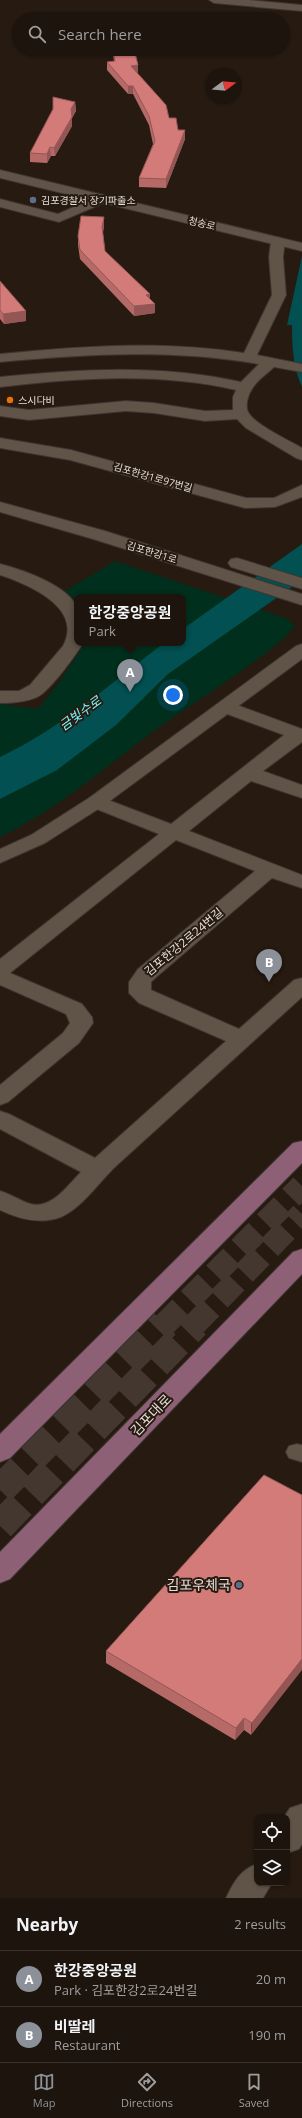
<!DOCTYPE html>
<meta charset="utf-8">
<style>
:root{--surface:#1c140d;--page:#251d16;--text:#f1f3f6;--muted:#a09e9d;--line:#3a332e;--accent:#8c9099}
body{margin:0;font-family:"Open Sans","Noto Sans KR",sans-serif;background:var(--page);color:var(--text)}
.controls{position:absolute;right:12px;bottom:12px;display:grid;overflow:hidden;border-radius:8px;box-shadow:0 1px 3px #0004}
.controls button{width:36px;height:36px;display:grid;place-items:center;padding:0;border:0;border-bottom:1px solid var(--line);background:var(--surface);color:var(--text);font:20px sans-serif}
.compass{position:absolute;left:206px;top:68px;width:36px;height:36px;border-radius:50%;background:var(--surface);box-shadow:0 1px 3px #0004;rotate:74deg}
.you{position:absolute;left:173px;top:695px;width:14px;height:14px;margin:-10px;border:3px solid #fff;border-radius:50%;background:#1a73e8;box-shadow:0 0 0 6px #1a73e833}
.badge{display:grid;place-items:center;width:26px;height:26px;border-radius:50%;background:var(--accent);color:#fff;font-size:13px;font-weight:700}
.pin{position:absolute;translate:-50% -33px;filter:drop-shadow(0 1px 2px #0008)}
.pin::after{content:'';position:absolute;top:21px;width:14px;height:12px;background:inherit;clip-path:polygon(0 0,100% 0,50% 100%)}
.popup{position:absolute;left:74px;top:594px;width:112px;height:52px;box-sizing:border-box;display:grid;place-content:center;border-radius:8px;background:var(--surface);filter:drop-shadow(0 1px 3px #0005);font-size:13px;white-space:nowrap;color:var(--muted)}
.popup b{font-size:15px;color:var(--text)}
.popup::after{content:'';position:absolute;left:50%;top:100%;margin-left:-8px;border:8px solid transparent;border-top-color:var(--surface)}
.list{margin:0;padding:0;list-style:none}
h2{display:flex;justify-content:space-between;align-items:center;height:52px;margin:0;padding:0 16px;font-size:17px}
h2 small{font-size:13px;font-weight:400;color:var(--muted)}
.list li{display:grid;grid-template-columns:26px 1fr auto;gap:12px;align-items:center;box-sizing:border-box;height:56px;padding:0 16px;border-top:1px solid var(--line)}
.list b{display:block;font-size:15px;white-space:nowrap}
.list p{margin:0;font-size:13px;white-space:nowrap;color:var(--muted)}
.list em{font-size:13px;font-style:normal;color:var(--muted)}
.icon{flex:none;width:22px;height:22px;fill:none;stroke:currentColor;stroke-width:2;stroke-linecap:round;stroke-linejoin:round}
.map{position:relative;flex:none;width:302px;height:1898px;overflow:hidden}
.search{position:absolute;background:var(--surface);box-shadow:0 1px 3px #0004;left:12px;right:12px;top:12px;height:44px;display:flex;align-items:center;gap:10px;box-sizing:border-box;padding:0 14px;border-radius:22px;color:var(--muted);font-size:15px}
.sheet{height:164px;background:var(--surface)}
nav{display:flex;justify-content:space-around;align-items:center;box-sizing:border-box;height:56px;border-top:1px solid var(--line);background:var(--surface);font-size:11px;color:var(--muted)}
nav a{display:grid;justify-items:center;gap:2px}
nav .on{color:var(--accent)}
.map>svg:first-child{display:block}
</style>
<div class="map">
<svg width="302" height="1898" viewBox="0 0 302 1898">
<rect width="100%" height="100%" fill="#261a11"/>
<!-- green -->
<path fill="#00301d" d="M 115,561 L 285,618 L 295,625 C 288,643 185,709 162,725 C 110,763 59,809 0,837 L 0,704 L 38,709 L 60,681 L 85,643 L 183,643 L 183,597 L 77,597 L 77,601 L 65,591 Z"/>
<!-- water -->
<path fill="#025051" d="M 302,256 L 302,387 C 293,367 292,347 292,325 L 287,325 Z
M 302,544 L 302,580 L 168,674 L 116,725 L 57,770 L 0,799 L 0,757 C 60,729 111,683 164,643 L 183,643 L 183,629 Z"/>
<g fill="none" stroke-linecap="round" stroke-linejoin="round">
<!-- primary-tunnel-far1 -->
<path stroke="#43372f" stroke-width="24" stroke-dasharray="24 12" stroke-linecap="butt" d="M 164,1325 L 302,1186
M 194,1325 L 302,1214"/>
<!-- primary-tunnel -->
<path stroke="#43372f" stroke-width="30" stroke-dasharray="30 15" stroke-linecap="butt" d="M 0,1490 L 165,1324
M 0,1526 L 195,1324"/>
<defs>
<path id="pedestrian" d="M 297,1444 L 302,1445 L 302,1462 L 289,1458 L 286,1452 L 289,1446 Z"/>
<path id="minor" d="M 101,195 L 107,199 L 106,202 L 59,222 L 0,207 L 0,199 L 58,214 Z
M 278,237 L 285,241 L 283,257 L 286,295 L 257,355 L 302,364 L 302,372 L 274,367 C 267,374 257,380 252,389 C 248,395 245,405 248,412 C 254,424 290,441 302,448 L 302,460 L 296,458 L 246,428 L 237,419 L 205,421 L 154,413 L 126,411 L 29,420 L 0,416 L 0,406 L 29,410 L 126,401 L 154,403 L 205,411 L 233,410 L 233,397 L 236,390 C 157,372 80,378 0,387 L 0,377 C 83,369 159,364 241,382 L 259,364 C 171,349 89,354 0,362 L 0,354 C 82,346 162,340 244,353 L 272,295 L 269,257 L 271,241 Z
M 0,438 L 71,450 L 246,498 L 274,498 L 302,485 L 302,497 L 275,507 L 245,508 L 70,460 L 0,448 Z
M 0,564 C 21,569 70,586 77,608 C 80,618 77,633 77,643 L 83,643 C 76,655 51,689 39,696 C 28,702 13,703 0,703 L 0,691 L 19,691 L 30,685 L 63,646 C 84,607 27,584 0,575 Z
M 226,701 L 302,729 L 302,742 L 263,771 L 302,785 L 302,798 L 251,781 L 189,831 L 302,875 L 302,888 L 272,878 L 154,979 L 151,982 L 151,990 L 239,1029 L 294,980 L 302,978 L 302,997 C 240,1053 178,1110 116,1166 C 99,1182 83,1207 61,1217 C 40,1225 19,1219 0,1210 L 0,1191 C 11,1194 20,1201 31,1204 C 52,1209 68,1185 81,1172 L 0,1129 L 0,1111 L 9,1114 L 95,1158 L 226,1041 L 139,1003 L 129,993 L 129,982 L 138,969 L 255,871 L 176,840 L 10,973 L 82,1004 L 92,1017 L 93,1023 L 79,1043 L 8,1102 L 0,1105 L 0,1085 L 63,1033 L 70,1023 L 66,1014 L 0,985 L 0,959 L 159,834 L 89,806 L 86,802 L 89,798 L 96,796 L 103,798 L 171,824 L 284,735 L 219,711 L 216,707 L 219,703 Z"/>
<path id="tertiary" d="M 209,0 L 249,0 L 302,5 L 302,11 L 214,3 Z
M 0,170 L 302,243 L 302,251 L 0,178 Z
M 0,502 L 105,531 L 302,594 L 302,605 L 93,539 L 0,512 Z
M 237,558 L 302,578 L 302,589 L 231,567 L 228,563 L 231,559 Z
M 302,644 L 302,659 L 103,806 L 45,843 L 0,863 L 0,849 L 31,835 L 89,798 L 296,646 Z
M 302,1804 L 302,1844 L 299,1849 L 287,1853 L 287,1817 L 284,1817 L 290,1808 Z
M 257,1864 L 257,1883 L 272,1883 L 263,1898 L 226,1898 C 234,1882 240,1870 257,1864 Z"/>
<path id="primary" d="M 302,1141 L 302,1163 L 10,1458 L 0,1462 L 0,1434 L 293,1143 Z
M 302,1249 L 302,1274 L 10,1579 L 0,1583 L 0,1552 L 293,1252 Z"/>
</defs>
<!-- pedestrian casing -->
<use href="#pedestrian" stroke="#3d3530" stroke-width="2"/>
<!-- minor casing -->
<use href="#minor" stroke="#3d3530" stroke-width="2"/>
<!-- tertiary casing -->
<use href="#tertiary" stroke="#3d3530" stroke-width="2"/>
<!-- primary casing -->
<use href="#primary" stroke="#3d3530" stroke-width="2"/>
<!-- pedestrian -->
<use href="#pedestrian" fill="#605348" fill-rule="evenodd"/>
<!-- minor -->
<use href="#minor" fill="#605348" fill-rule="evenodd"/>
<!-- tertiary -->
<use href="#tertiary" fill="#605348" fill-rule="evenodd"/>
<!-- primary -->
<use href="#primary" fill="#8e6076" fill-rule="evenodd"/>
</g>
<!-- wall -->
<path fill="#b56a68" d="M 112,49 L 139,49 L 139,51 L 135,52 L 138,65 L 138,73 L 137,73 L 178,130 L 185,139 L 166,188 L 139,187 L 139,178 L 153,144 L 149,125 L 133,94 L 128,94 L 107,70 L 107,62 L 114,61 Z
M 75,102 L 76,111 L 72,118 L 72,126 L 55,156 L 51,156 L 47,163 L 30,162 L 30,153 Z
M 104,217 L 104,226 L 103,233 L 105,251 L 150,299 L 155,313 L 134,316 L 80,259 L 78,245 L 78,236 Z
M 0,281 L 26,321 L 4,324 L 0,319 Z
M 264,1475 L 251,1735 L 244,1730 L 235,1740 L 106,1663 L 106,1651 Z"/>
<!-- shaded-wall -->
<path fill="#945655" d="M 138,65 L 138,73 L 131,74 L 131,66 Z
M 128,86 L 133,86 L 133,94 L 128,94 Z
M 75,102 L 76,111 L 72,118 L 71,109 Z
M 72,117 L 72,126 L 55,156 L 54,148 Z
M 185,130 L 185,139 L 166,188 L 166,179 Z
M 50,147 L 51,156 L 47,163 L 47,154 Z
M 104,217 L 104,226 L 102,236 L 102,227 Z
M 150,294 L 150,304 L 146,295 Z
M 155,304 L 155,313 L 134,316 L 134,306 Z
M 26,311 L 26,321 L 4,324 L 3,314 Z
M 302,1659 L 302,1670 L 251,1735 L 252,1723 Z
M 244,1718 L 244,1730 L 235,1740 L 236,1728 Z"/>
<!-- building -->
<path fill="#d37b79" stroke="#945655" d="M 113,49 L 134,49 L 138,65 L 131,66 L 166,105 L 169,118 L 176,118 L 178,130 L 185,130 L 166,179 L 139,178 L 155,141 L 149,116 L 133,86 L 128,86 L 107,62 L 115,61 Z
M 53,97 L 75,102 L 71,109 L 72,117 L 54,148 L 50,147 L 47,154 L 30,153 L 53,109 Z
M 81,216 L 104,217 L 102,227 L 105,251 L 150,294 L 146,295 L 155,304 L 134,306 L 80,250 L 78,236 Z
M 0,281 L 26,311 L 3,314 L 0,310 Z
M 264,1475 L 302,1495 L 302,1659 L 252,1723 L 244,1718 L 236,1728 L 106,1651 Z"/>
<!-- markers -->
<g fill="#5c6f8a" stroke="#261a11" stroke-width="1.5">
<circle cx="33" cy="200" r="4"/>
<circle cx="239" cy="1585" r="4"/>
</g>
<circle fill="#e8710a" stroke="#261a11" stroke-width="1.5" cx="10" cy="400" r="4"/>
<g text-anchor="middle" stroke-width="4" stroke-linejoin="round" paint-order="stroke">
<!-- far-poi labels -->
<g font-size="10" fill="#e5ddd7" stroke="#261a11" text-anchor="start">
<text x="41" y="204">김포경찰서 장기파출소</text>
<text x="18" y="404">스시다비</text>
</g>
<!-- far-street labels -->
<g font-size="10" fill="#e5ddd7" stroke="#261a11">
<text transform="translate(202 223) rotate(13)" y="4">청송로</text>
<text transform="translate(153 477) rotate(16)" y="4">김포한강1로97번길</text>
<text transform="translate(152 552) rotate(17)" y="4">김포한강1로</text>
</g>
<!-- street labels -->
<g font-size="12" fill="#e5ddd7" stroke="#261a11">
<text transform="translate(184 942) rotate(-40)" y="4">김포한강2로24번길</text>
</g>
<!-- water labels -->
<g font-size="13" font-style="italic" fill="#7cf9fb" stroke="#261a11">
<text transform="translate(80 713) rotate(-36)" y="5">금빛수로</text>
</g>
<!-- near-street labels -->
<g font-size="14" fill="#e5ddd7" stroke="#261a11">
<text transform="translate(151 1415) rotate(-46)" y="5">김포대로</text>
</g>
<!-- near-poi labels -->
<g font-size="14" fill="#e5ddd7" stroke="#261a11" text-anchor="end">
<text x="231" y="1590">김포우체국</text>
</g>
</g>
</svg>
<div class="controls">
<button><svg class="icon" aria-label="locate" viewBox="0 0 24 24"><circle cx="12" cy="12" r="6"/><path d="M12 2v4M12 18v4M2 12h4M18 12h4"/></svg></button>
<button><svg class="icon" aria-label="layers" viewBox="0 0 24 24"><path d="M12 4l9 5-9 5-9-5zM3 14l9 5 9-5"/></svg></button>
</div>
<svg class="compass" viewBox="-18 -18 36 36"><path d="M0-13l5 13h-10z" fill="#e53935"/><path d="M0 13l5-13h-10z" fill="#a09e9d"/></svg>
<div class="you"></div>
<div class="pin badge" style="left:130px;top:692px">A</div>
<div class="popup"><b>한강중앙공원</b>Park</div>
<div class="pin badge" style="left:269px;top:982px">B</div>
<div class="search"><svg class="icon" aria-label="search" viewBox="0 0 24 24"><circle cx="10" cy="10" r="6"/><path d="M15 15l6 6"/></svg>Search here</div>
</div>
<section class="sheet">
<h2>Nearby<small>2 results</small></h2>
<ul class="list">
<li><span class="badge">A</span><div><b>한강중앙공원</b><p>Park · 김포한강2로24번길</p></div><em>20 m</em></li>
<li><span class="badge">B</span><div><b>비딸레</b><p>Restaurant</p></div><em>190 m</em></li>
</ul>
</section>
<nav>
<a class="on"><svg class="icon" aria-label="map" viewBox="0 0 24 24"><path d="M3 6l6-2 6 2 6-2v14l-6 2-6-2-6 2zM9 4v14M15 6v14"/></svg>Map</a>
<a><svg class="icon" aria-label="directions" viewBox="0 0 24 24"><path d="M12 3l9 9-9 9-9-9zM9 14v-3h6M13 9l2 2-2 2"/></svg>Directions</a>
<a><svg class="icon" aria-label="saved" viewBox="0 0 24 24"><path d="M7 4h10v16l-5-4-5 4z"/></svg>Saved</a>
</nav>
